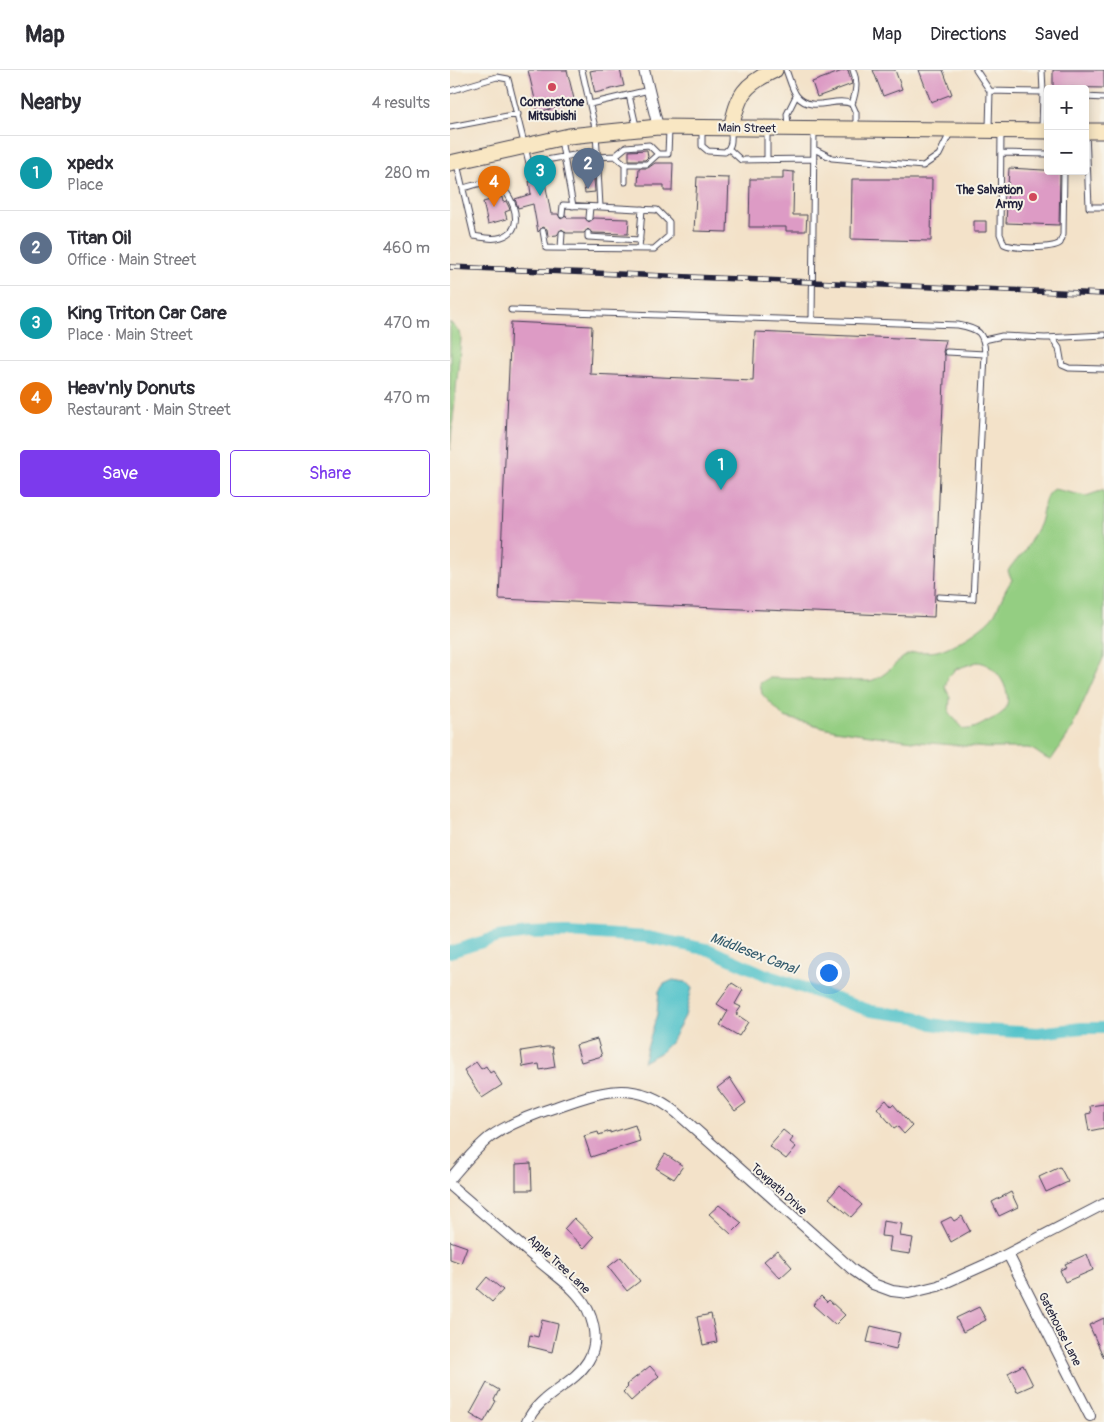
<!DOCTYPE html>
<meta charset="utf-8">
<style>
:root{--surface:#fff;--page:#f7f7f7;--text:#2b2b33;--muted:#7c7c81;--line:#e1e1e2;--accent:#7c3aed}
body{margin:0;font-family:Pangolin,sans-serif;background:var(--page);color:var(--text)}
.controls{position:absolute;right:15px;top:15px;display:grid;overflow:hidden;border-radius:5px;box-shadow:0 2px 12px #0003}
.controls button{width:45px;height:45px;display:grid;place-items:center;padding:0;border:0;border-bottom:1px solid var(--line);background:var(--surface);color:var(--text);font:25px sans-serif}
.you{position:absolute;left:378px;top:902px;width:18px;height:18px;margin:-12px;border:4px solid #fff;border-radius:50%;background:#1a73e8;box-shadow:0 0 0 8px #1a73e833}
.badge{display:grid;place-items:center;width:32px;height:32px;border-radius:50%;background:var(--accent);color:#fff;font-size:16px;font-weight:700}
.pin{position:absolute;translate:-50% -41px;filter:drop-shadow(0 1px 2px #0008)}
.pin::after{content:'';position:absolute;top:26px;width:18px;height:15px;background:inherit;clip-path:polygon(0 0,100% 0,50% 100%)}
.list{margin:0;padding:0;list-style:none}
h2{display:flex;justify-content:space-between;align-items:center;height:65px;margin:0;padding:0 20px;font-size:21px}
h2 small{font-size:16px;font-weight:400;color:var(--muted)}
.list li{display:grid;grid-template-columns:32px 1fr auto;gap:15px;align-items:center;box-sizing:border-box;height:75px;padding:0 20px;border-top:1px solid var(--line)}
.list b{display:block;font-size:19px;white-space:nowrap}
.list p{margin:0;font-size:16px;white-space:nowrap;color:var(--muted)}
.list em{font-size:16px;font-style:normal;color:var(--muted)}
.actions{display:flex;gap:10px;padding:15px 20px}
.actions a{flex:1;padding:11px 0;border:1px solid var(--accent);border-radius:5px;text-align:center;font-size:18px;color:var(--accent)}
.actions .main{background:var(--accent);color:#fff}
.map{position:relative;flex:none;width:654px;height:1352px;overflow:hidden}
header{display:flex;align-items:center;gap:30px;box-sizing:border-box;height:70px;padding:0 25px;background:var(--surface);border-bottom:1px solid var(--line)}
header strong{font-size:24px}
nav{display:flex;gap:28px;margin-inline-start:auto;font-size:18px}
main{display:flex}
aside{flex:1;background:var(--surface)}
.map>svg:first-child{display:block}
</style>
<header>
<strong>Map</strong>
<nav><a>Map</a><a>Directions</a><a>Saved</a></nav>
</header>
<main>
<aside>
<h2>Nearby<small>4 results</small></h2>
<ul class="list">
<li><span class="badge" style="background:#0f9aa8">1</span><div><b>xpedx</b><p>Place</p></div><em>280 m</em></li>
<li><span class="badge" style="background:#5c6f8a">2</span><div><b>Titan Oil</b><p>Office · Main Street</p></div><em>460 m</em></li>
<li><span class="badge" style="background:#0f9aa8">3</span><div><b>King Triton Car Care</b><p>Place · Main Street</p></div><em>470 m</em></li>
<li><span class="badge" style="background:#e8710a">4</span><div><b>Heav'nly Donuts</b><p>Restaurant · Main Street</p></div><em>470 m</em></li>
</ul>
<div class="actions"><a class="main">Save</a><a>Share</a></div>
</aside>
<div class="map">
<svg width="654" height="1352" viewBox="0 0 654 1352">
<rect width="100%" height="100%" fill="#f7f3e8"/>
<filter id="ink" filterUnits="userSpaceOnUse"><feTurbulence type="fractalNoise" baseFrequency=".02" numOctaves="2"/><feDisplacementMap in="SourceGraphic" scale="10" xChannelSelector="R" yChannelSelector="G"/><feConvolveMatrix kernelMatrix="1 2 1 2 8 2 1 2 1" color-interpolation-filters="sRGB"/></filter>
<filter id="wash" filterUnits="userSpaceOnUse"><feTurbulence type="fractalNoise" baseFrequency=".0096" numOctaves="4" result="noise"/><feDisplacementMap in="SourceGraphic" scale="20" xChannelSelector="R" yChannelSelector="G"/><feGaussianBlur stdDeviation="1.12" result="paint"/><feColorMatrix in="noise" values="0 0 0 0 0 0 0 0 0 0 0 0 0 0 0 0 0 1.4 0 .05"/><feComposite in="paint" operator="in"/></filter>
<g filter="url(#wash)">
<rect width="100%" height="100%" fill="#f3e2c9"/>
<!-- green -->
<path fill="#94ce82" stroke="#5b785e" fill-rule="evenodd" d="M 0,252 L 9,262 L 11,269 L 0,380 Z
M 604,419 L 636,426 L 654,420 L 654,586 L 620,662 L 601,690 C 592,688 587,680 578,678 L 537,678 L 469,672 L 385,660 L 334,647 L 312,624 L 310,613 L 319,608 L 420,611 C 438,606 443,593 457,585 C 466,580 478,583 487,581 C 503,577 539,556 546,541 C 552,529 554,521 562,510 L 558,501 C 562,493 568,489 574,482 C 577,478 586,460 589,455 C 594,444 592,424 604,419 ZM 527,592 C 546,592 567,626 553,642 C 548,647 541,649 536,652 C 529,656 522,660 514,659 L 499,643 L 500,627 L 495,617 L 498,607 L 506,599 Z"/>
<!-- water -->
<path fill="#56c4cb" stroke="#3c7383" d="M 223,910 L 236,912 L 242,918 L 235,946 L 221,972 L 210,983 L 193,992 L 207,944 L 209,921 L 214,914 Z"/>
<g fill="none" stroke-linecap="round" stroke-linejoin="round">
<!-- canal -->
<path stroke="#56c4cb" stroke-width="12" d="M 0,882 L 48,867 L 78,863 L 118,862 L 197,867 L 260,880 L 316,905 L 421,941 L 466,947 L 482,954 L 515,959 L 588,963 L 632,958 L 654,958"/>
</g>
<g id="blocks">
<!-- building -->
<path fill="#dd9bc5" d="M 78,0 L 117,0 L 125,33 L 88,42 Z
M 145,0 L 170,0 L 174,16 L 145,23 L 140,1 Z
M 395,0 L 398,0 L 402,14 L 367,27 L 362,12 Z
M 423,0 L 445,0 L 452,19 L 433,26 Z
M 469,0 L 493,0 L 502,24 L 481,32 Z
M 603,0 L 654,0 L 654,18 L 603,17 Z
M 197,80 L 198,87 L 195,90 L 179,90 L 179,81 Z
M 205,93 L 223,93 L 222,121 L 214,121 L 214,115 L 188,115 L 189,98 L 198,98 Z
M 559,98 L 610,101 L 609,155 L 556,153 Z
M 333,101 L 344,102 L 343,145 L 357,145 L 356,161 L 336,161 L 336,157 L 299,157 L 300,109 L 333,109 Z
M 94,107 L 101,144 L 108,144 L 111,149 L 116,145 L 117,148 L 135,148 L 139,152 L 143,148 L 179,149 L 178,164 L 142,163 L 138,159 L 134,163 L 116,163 L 112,159 L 107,165 L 98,166 L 97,159 L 93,157 L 88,162 L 83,134 L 68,138 L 65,129 L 81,124 L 79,111 L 84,113 L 87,108 Z
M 247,107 L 279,108 L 277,162 L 244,161 Z
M 144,109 L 145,122 L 135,123 L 133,110 Z
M 402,109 L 482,109 L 481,171 L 401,169 Z
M 52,127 L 53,132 L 56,131 L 59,137 L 60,140 L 55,142 L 57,149 L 38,154 L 33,132 Z
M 524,151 L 536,151 L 536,162 L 524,162 Z
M 61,252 L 142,256 L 140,304 L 303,311 L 305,262 L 496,270 L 493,282 L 495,286 L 484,547 L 49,529 Z
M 282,913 L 293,920 L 285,934 L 291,937 L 286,944 L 298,952 L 289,966 L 270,955 L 278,941 L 267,934 Z
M 147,969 L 152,986 L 131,992 L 126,975 Z
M 96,977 L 102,977 L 105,997 L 90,1000 L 89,994 L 73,997 L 71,981 Z
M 26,992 L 31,999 L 36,996 L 40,1003 L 43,1001 L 52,1015 L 32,1028 L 14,1000 Z
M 280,1008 L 296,1033 L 285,1041 L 267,1018 Z
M 436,1030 L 441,1036 L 443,1034 L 462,1056 L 454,1064 L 447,1056 L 444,1058 L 427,1038 Z
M 654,1034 L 654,1058 L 639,1061 L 636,1044 L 641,1043 L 640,1036 Z
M 185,1055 L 190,1071 L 141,1087 L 134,1066 L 148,1062 L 149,1065 L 160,1061 L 160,1063 Z
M 333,1060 L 343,1068 L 340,1072 L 346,1077 L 336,1089 L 319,1076 Z
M 215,1084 L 233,1096 L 224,1109 L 206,1098 Z
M 81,1093 L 82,1120 L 66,1120 L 66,1094 Z
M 610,1097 L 618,1112 L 596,1122 L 589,1107 Z
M 390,1115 L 412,1135 L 401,1147 L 379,1128 Z
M 561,1122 L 568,1137 L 549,1146 L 542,1132 Z
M 269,1135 L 292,1153 L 281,1164 L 259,1144 Z
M 512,1146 L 520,1161 L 501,1172 L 491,1152 L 501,1147 L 504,1151 Z
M 124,1148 L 144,1167 L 134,1178 L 114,1159 Z
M 433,1151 L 452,1154 L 450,1166 L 463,1168 L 460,1184 L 439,1181 L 441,1167 L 431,1166 Z
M 0,1171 L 17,1177 L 11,1193 L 0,1189 Z
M 327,1180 L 342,1197 L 330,1208 L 314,1191 Z
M 637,1184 L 643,1200 L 615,1212 L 610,1200 L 617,1197 L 615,1194 Z
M 171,1187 L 190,1211 L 177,1221 L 158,1197 Z
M 37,1207 L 53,1220 L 42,1232 L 27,1219 Z
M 371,1226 L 377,1232 L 379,1230 L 395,1245 L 385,1255 L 363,1235 Z
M 529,1237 L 536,1250 L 513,1262 L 506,1248 Z
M 261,1244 L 267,1272 L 253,1275 L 247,1247 Z
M 654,1248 L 654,1288 L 639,1255 Z
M 92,1250 L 108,1254 L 102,1282 L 78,1276 L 80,1265 L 88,1267 Z
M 421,1256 L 450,1263 L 446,1279 L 417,1272 Z
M 573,1295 L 583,1315 L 567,1322 L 558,1303 Z
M 200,1296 L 209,1306 L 181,1331 L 173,1322 L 178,1317 L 176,1315 Z
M 37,1313 L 49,1320 L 44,1330 L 46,1331 L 34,1352 L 20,1344 Z"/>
</g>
</g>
<g filter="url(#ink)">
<use href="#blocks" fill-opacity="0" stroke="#413f50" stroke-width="1"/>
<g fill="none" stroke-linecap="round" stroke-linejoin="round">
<defs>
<path id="service" d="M 132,0 L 146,62 L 150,137
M 336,0 C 339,7 342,20 347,26 C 362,44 385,26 402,34 L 406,43 L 406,57
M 526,0 L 540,21
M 592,0 L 593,22
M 0,21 L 47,7 L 58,9 L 83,109
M 179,25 L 186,56
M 635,27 L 654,28
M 140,34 L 199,20
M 402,34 C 406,22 408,12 403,0
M 338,56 L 337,44 L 346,26
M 0,57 L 68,44
M 539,58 L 540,21 L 593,22 L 592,59
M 252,60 L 252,76 L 258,81 L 275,82 C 283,76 281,68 281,59
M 317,60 L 317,90
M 551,61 L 550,164 L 554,174 C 564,179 602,179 610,173 L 613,165 L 614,101
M 636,62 L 639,137 L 654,137
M 111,70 L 123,136
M 279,79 L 291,90 L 364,89
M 364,79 L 382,88 L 473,96 L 489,85 L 500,63
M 551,83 L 598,84
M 208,84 L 218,84 L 219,60
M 147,87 L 165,86 L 175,94 L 197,94 L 208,84 L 199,75 L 176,77 L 165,86
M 79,93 L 147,81
M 7,94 L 24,166 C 35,168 48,171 58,164 C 75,154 60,116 43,113 C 34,111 22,116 13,118
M 175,112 L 175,94
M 139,148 L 140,137
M 93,161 L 96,178 L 204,179 L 219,166 L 219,152 L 207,140 L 113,135 L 112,145
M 138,163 L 138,167 L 190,170
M 111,178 L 112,163
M 189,179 L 192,139
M 61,240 L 508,255 C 529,259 534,262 535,284 L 523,529 L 489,527
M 362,250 L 364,60
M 602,268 L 609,278 L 612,295 L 619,298 L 654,299
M 534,270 L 552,266 L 595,268 L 654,265
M 497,282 L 535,284"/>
<path id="minor" d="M 194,0 L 208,57
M 0,1109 C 13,1094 25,1079 40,1067 C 60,1053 84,1044 106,1037 C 151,1021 185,1009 226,1042 L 403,1200 L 423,1214 L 442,1221 L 459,1223 L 488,1216 L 548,1189 L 654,1134
M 0,1115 C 30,1141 60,1166 90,1192 C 104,1204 124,1217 134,1233 C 145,1251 149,1273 138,1291 C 123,1316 89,1324 77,1352
M 558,1184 L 640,1346"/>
<path id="secondary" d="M 281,58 C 289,24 293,15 325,0
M 635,61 L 654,61
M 0,93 L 119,66 L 208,57 L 598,61"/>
</defs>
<!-- service casing -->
<use href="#service" stroke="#413f50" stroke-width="7"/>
<!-- minor casing -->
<use href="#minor" stroke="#413f50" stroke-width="12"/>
<!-- secondary casing -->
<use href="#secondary" stroke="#413f50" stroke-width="17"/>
<!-- service -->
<use href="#service" stroke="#fff" stroke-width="5"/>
<!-- minor -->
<use href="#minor" stroke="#fff" stroke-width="10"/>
<!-- secondary -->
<use href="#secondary" stroke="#f9e7c3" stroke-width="15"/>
<defs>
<path id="rail" d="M 0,197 L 654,224"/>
</defs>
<!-- rail casing -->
<use href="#rail" stroke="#22223b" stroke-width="5.5"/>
<!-- rail -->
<use href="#rail" stroke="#f7f3e8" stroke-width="4" stroke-dasharray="11" stroke-linecap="butt"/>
</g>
</g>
<!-- markers -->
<g fill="#d1495b" stroke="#f7f3e8" stroke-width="2">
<circle cx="102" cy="17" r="5"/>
<circle cx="583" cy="127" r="5"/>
</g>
<g text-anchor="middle" stroke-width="4" stroke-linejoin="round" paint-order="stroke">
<!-- poi labels -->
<g font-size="12" font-weight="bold" fill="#22223b" stroke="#f7f3e8">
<text x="102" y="36">Cornerstone<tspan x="102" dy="14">Mitsubishi</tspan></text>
<text x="573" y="124" text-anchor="end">The Salvation<tspan x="573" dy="14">Army</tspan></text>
</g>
<!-- street labels -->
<g font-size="12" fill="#22223b" stroke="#f7f3e8">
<text transform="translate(297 58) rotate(1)" y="4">Main Street</text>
<text transform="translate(329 1119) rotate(42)" y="4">Towpath Drive</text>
<text transform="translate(109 1194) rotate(43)" y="4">Apple Tree Lane</text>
<text transform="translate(610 1259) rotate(63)" y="4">Gatehouse Lane</text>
</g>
<!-- water labels -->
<g font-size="14" font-style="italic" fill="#345b6d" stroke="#f7f3e8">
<text transform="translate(304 883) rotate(21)" y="5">Middlesex Canal</text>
</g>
</g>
</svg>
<div class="controls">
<button>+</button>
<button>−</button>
</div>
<div class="you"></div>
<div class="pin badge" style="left:271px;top:420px;background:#0f9aa8">1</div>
<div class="pin badge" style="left:138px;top:119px;background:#5c6f8a">2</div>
<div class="pin badge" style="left:90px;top:126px;background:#0f9aa8">3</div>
<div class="pin badge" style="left:44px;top:137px;background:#e8710a">4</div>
</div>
</main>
